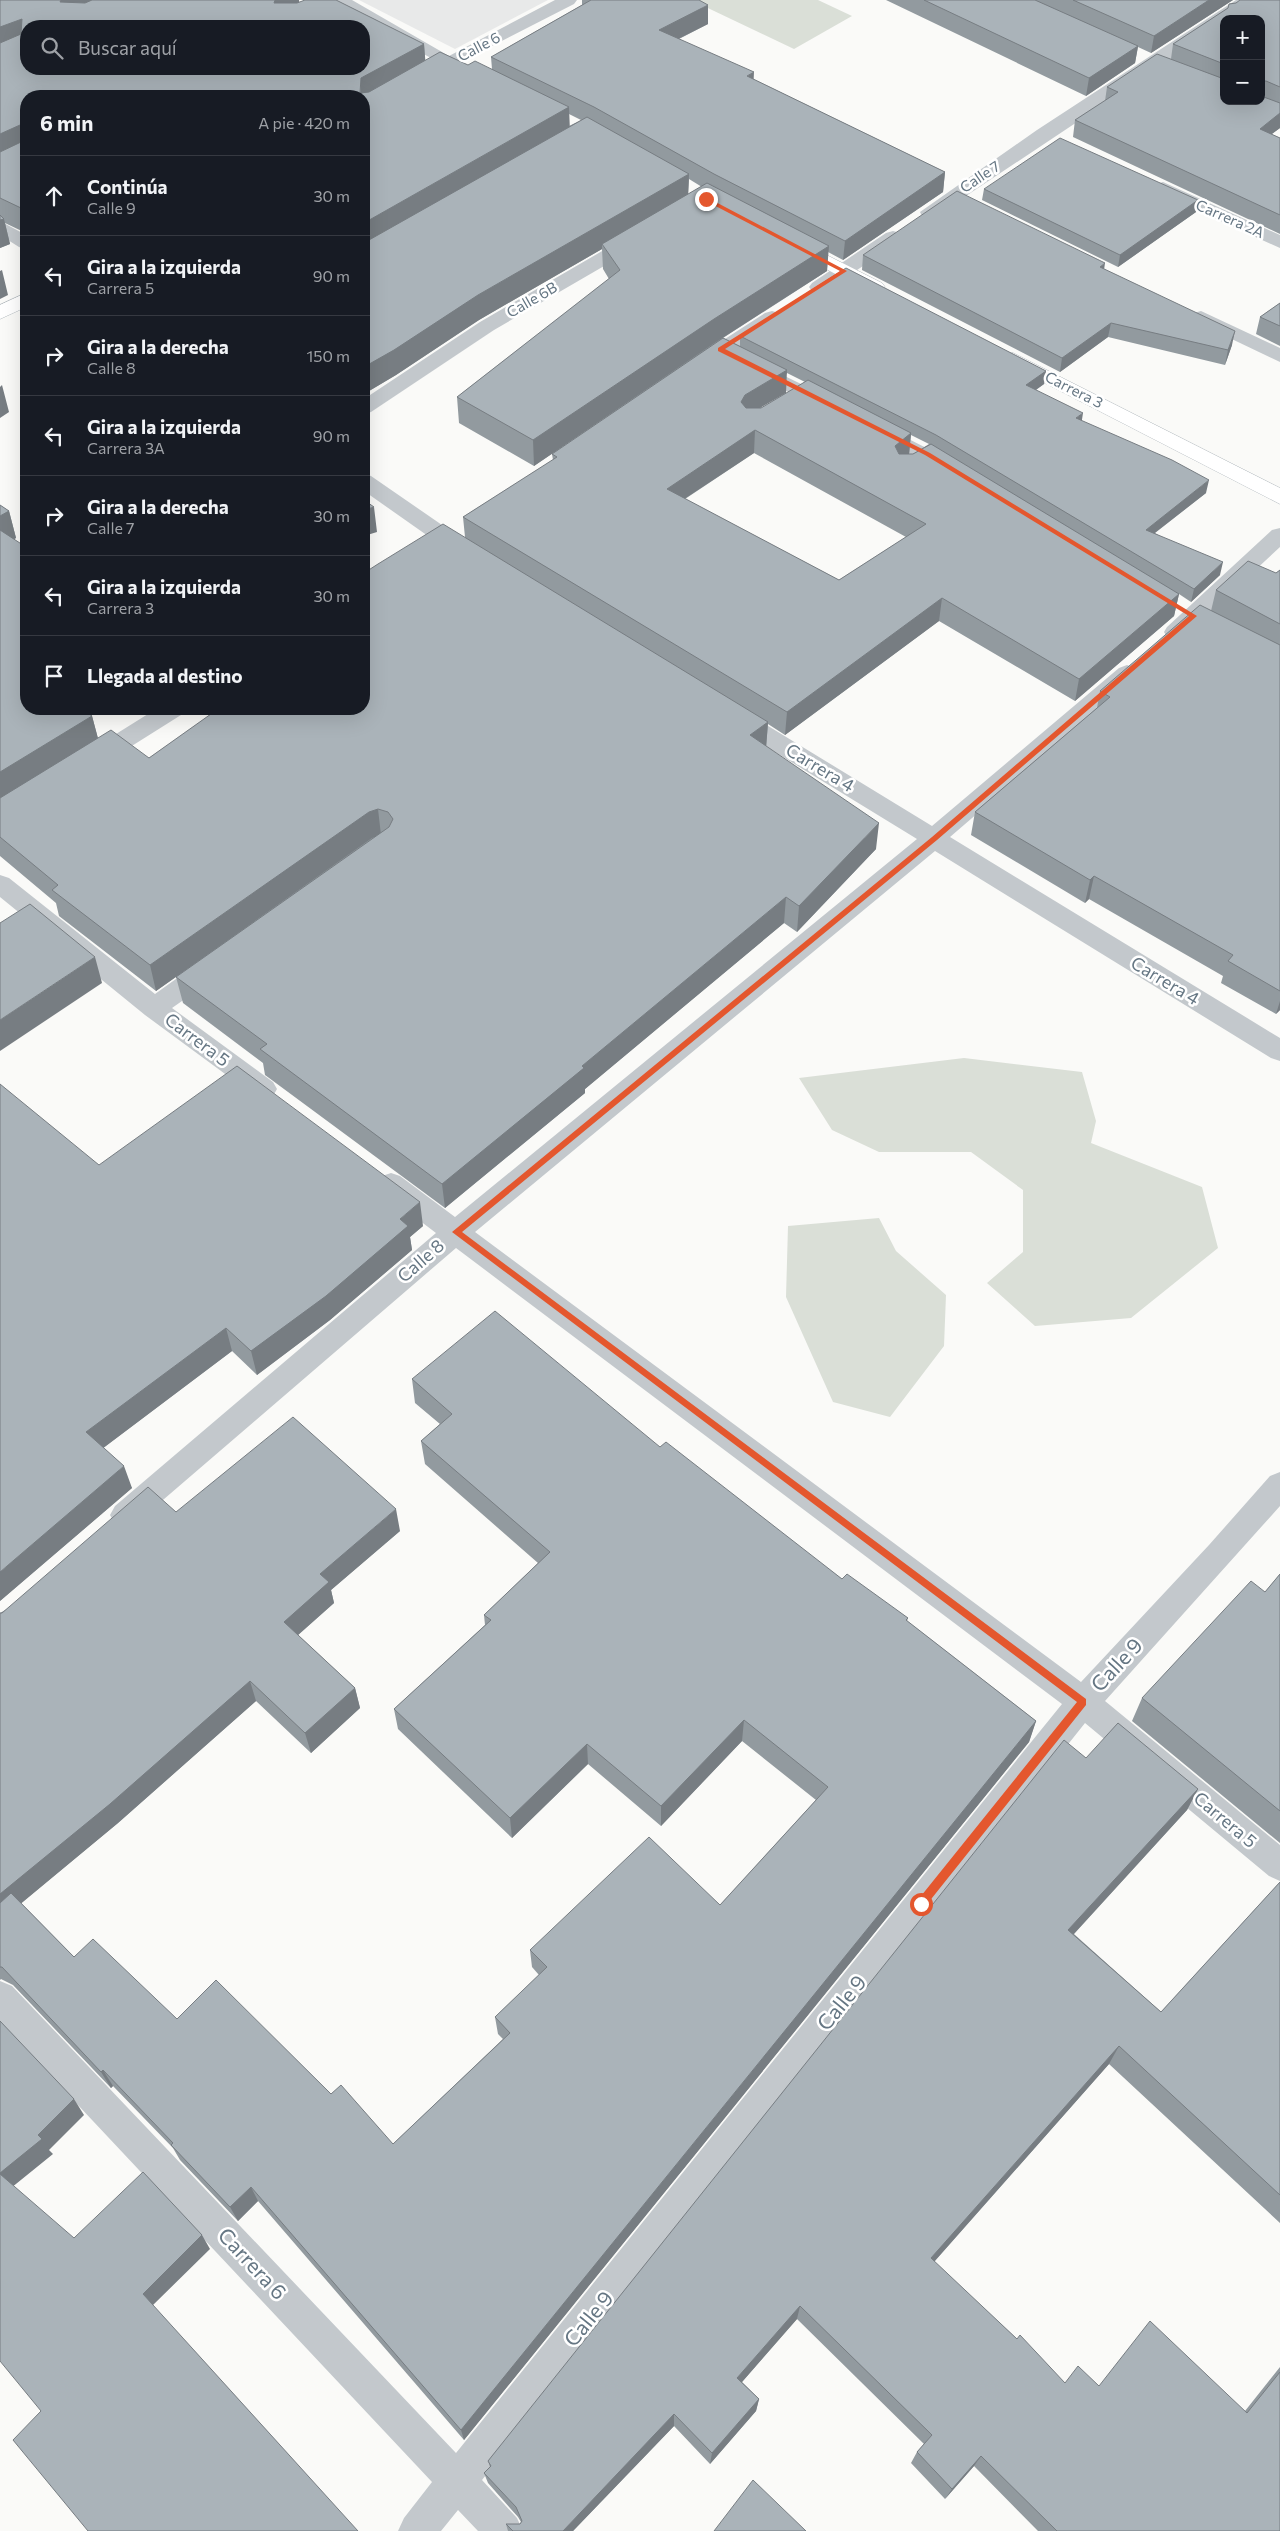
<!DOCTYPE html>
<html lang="es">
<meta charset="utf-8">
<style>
:root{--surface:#171b24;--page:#20242c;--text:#f1f3f6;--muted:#9ea1a6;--line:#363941}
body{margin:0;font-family:Commissioner,sans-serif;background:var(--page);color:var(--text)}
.controls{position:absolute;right:15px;top:15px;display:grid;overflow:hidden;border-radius:10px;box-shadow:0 5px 20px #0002}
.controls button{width:45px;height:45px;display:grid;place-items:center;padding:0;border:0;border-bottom:1px solid var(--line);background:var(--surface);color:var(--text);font:25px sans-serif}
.stop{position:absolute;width:15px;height:15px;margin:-11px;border:4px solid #e4572e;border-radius:50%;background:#fff}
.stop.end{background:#e4572e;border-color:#fff;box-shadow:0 1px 5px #0008}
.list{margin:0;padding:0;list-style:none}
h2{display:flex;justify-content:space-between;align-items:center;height:65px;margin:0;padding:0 20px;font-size:21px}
h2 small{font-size:16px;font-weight:400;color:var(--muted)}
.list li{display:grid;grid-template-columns:32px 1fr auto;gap:15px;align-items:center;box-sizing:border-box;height:80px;padding:0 20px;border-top:1px solid var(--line)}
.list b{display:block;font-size:19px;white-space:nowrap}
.list p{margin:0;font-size:16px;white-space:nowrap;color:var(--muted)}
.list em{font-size:16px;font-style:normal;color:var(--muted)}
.icon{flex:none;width:28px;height:28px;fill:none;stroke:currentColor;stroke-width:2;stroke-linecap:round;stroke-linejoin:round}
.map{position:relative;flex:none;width:1280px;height:2531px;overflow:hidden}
.search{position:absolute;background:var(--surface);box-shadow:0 5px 20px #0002;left:20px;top:20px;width:350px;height:55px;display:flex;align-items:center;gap:12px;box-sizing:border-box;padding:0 18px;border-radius:20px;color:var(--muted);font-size:19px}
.panel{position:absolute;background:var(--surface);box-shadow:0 5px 20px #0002;left:20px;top:90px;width:350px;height:625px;border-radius:20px}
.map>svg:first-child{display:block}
</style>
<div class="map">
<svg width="1280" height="2531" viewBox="0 0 1280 2531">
<rect width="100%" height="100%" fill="#fafaf8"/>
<!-- built -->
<path fill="#e8e9e9" d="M 359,0 L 548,0 L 455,49 Z"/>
<!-- green -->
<path fill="#dadfd7" d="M 691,0 L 818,0 L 852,16 L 794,49 Z
M 964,1058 L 1082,1072 L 1096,1121 L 1091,1143 L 1202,1187 L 1218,1248 L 1131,1318 L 1035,1326 L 987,1283 L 1023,1252 L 1023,1190 L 971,1152 L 879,1152 L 832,1130 L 799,1078 Z
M 879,1218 L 896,1251 L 946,1295 L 944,1346 L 890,1417 L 833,1402 L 786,1297 L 788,1226 Z"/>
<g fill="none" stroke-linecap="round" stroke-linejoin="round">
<defs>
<path id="secondary" d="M 793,238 L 882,283 L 885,287 L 882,291 L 868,291 L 786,248 L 783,244 L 786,240 Z
M 26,293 L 26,307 L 0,319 L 0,305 Z
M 1013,353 L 1280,488 L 1280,504 L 1006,363 L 1003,359 L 1006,355 Z"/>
</defs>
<!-- secondary casing -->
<use href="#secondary" stroke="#b3babf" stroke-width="1"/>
<!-- minor -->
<path fill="#c3c8cc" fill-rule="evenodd" d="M 330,0 L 352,0 L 449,56 L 555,0 L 577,0 L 574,4 L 449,68 L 333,4 Z
M 1236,0 L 1257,0 L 1231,19 L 1224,19 L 1224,24 L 936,216 L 922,216 L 920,212 L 1037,130 Z
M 1163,182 L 1280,235 L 1280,248 L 1156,192 L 1154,188 L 1156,184 Z
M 0,221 L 26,235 L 26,249 L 19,247 L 0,235 Z
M 893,231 L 900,233 L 903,237 L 900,241 L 826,291 L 812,291 L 809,287 L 812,283 L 886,233 Z
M 635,234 L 642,236 L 645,240 L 642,244 L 494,330 L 371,412 L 364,414 L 364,399 L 480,322 L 628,236 Z
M 772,311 L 779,313 L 782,317 L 779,321 L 708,367 L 701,369 L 694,367 L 691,363 L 694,359 L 765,313 Z
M 1201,311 L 1280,348 L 1280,362 L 1194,321 L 1191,317 L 1194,313 Z
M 754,361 L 834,400 L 837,404 L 834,408 L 827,410 L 820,408 L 747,371 L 744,367 L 747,363 Z
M 877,423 L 958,464 L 962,469 L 958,474 L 951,476 L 944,474 L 870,434 L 867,429 L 870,424 Z
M 364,474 L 371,476 L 471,545 L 474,550 L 471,555 L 463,557 L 455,555 L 364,491 Z
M 1280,528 L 1280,547 L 1183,637 L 1175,639 L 1167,637 L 1164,632 L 1167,627 L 1272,530 Z
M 1127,665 L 1135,668 L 1138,673 L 1135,678 L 950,837 L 1280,1038 L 1280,1061 L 1271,1058 L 935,851 L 475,1232 L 1081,1682 L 1209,1545 L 1270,1476 L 1280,1472 L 1280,1506 L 1105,1701 L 1280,1845 L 1280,1881 L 1269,1876 L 1085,1723 L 482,2480 L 517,2518 L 523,2531 L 478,2531 L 458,2510 L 441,2531 L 398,2531 L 404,2518 L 432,2482 L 0,2022 L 0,1981 L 12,1986 L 456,2453 L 1062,1704 L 456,1248 L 135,1524 L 125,1528 L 115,1524 L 110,1515 L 115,1506 L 436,1233 L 382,1192 L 378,1184 L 382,1176 L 391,1173 L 400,1176 L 455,1217 L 917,839 L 726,722 L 722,716 L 726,710 L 734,708 L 742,710 L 932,826 L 1119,668 Z
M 156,709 L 185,709 L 181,715 L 100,766 L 92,768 L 84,766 L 80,760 L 84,754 Z
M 0,875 L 9,878 L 155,994 L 201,961 L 210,959 L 219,961 L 223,968 L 219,975 L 172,1008 L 273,1082 L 277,1089 L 273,1096 L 264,1099 L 255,1096 L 145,1015 L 0,897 Z"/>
<!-- secondary -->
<use href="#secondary" fill="#fff" fill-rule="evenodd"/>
</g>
<!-- wall -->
<path fill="#929a9f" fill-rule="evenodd" d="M 0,0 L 299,2 L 424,44 L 425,60 L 468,65 L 492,69 L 491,57 L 582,5 L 582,0 L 699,0 L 708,24 L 679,39 L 753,79 L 945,172 L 943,192 L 843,260 L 828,252 L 827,271 L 723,338 L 740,346 L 740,336 L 1046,371 L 1044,384 L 1036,390 L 1082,421 L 1206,493 L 1155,533 L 1220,575 L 1191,602 L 1179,594 L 1174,616 L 1075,701 L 939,621 L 785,735 L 768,724 L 766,746 L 876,849 L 797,932 L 784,923 L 585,1089 L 585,1093 L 445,1208 L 265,1075 L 263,1063 L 183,1003 L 176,977 L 374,838 L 156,991 L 59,916 L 56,903 L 0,856 L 0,505 L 9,511 L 16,538 L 14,539 L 26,709 L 92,716 L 98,739 L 149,758 L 465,537 L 463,517 L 553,460 L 552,454 L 682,365 L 534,466 L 459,423 L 457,397 L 609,279 L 603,269 L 602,249 L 479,320 L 396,375 L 364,394 L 364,96 L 26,96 L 26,233 L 5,223 L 10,244 L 0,248 ZM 26,26 L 364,26 L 364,69 L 26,69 ZM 569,114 L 581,120 L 569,126 ZM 689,179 L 702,187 L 688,194 ZM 787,373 L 805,382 L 761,408 ZM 911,435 L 929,444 L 913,454 L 909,454 ZM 754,453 L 906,537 L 839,580 L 685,499 Z
M 886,0 L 1233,0 L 1151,53 L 1138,47 L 1135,63 L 1086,96 Z
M 1280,0 L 1280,128 L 1271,134 L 1280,138 L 1280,234 L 1073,137 L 1075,120 L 1105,101 L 1107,87 L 1171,59 L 1173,44 L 1236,3 ZM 1224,19 L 1261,19 L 1261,101 L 1224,101 Z
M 984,189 L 1198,200 L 1196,212 L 1118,267 L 982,200 Z
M 863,255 L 1104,269 L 1232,345 L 1225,365 L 1108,337 L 1060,372 L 862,270 Z
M 1280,303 L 1280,346 L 1256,334 L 1260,317 Z
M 1280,570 L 1280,1010 L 1276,1014 L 1221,983 L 1223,976 L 1089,899 L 1085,903 L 971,835 L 975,812 L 1097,708 L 1100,691 L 1211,611 L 1216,590 L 1276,573 Z
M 99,1165 L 423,1226 L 410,1237 L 412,1250 L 330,1320 L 257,1375 L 232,1351 L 103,1448 L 132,1488 L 0,1601 Z
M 412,1379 L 660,1447 L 842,1579 L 908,1618 L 907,1621 L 1036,1721 L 1029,1742 L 464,2440 L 258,2201 L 238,2221 L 180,2160 L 173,2148 L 113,2086 L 111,2088 L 13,1985 L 1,1979 L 0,1980 L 0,1613 L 176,1512 L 400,1531 L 331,1590 L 334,1603 L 298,1635 L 355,1688 L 360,1708 L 311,1753 L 256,1701 L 118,1823 L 21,1903 L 74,1957 L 177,2019 L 331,2094 L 393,2144 L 503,2039 L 498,2034 L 495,2017 L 539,1975 L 532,1967 L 530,1950 L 720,1905 L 816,1800 L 742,1741 L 661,1826 L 588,1764 L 512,1838 L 398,1729 L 394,1709 L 485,1625 L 484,1615 L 538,1563 L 425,1464 L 421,1441 L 440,1424 L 415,1403 Z
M 1280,1574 L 1280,1843 L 1132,1721 L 1142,1698 L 1265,1592 Z
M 1086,1758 L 1198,1789 L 1187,1810 L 1074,1934 L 1161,2012 L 1280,1882 L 1280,2223 L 1109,2064 L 934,2262 L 1017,2339 L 1065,2383 L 1098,2386 L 1245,2411 L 1280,2367 L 1280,2531 L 1038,2531 L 974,2466 L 945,2499 L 911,2463 L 917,2452 L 924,2444 L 797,2319 L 742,2382 L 759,2399 L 756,2411 L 710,2464 L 674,2426 L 573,2531 L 508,2531 L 506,2524 L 520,2524 L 521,2522 L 518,2517 L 488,2483 L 484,2473 L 490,2467 L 488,2461 Z"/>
<!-- shaded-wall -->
<path fill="#777d82" d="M 61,0 L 113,0 L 65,26 L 60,2 Z
M 275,0 L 299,0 L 300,11 L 274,3 Z
M 1209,0 L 1233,0 L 1151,53 L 1154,36 Z
M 708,5 L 708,24 L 658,49 L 659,30 Z
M 22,19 L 26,38 L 0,54 L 0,27 Z
M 424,44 L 426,69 L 361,96 L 361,78 Z
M 1138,46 L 1135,63 L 1086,96 L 1089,78 Z
M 136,69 L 187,69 L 139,96 L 134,73 Z
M 754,72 L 753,92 L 747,76 Z
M 569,107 L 570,132 L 364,250 L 364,223 Z
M 1280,113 L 1280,128 L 1256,146 L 1260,129 Z
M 20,125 L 25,150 L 0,162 L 0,134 Z
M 945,172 L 943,192 L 843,260 L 845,241 Z
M 689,174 L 688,199 L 602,244 L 602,249 L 479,320 L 396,375 L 364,394 L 364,367 L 478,295 Z
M 1198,200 L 1196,212 L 1118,267 L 1120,255 Z
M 26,210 L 26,230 L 22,212 Z
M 4,219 L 10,244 L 0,248 L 0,220 Z
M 829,246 L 827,271 L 713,344 L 534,466 L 533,440 L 714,319 Z
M 1105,263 L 1103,277 L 1100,267 Z
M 2,270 L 8,295 L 0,299 L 0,271 Z
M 1111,323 L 1108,337 L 1060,372 L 1062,358 Z
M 1235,331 L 1232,345 L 1225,365 L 1228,350 Z
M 787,370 L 786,393 L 744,417 L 741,402 L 745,395 Z
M 1046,371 L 1044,384 L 1024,398 L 1026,385 Z
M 2,385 L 9,412 L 0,418 L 0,387 Z
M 1083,413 L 1081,426 L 1076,418 Z
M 755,430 L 754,453 L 666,511 L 667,489 Z
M 911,433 L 909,455 L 893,469 L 895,446 Z
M 1209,480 L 1206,493 L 1143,542 L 1146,530 Z
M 374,507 L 377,532 L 364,536 L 364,510 Z
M 9,511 L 16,538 L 0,547 L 0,516 Z
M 1223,562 L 1220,575 L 1191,602 L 1194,589 Z
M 1179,594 L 1174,616 L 1075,701 L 1079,679 Z
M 942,598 L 939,621 L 785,735 L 787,712 Z
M 92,716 L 99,742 L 0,804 L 0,772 Z
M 768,722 L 766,749 L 750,735 Z
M 378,809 L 381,835 L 372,838 L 156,991 L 150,965 L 369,812 Z
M 879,823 L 876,849 L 797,932 L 799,906 Z
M 1094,876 L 1089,899 L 1085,903 L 1090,880 Z
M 786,897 L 784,923 L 585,1089 L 585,1093 L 445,1208 L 442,1184 L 582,1066 Z
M 95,957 L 102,983 L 0,1051 L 0,1020 Z
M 1280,1001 L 1280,1010 L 1276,1014 Z
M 420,1202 L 423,1226 L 410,1237 L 412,1250 L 330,1320 L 257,1375 L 251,1351 L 400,1219 Z
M 226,1328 L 232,1351 L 94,1455 L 86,1432 Z
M 124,1466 L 132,1488 L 0,1601 L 0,1572 Z
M 396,1509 L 400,1531 L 331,1590 L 334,1603 L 289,1643 L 284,1622 L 320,1574 Z
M 250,1681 L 256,1701 L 118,1823 L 0,1921 L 0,1894 Z
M 355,1688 L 360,1708 L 311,1753 L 305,1733 Z
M 744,1720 L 742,1741 L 661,1826 L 661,1806 Z
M 1036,1721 L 1029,1742 L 464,2440 L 461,2430 Z
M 587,1744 L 588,1764 L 512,1838 L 510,1818 Z
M 1198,1789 L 1187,1810 L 1060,1949 L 1068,1930 Z
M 1119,2046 L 1109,2064 L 925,2272 L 931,2258 Z
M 103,2070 L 113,2086 L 111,2088 L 101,2072 Z
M 74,2099 L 84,2115 L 49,2150 L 53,2154 L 11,2188 L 0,2174 L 0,2173 Z
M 251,2187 L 258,2201 L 238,2221 L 230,2207 Z
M 202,2235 L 210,2249 L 152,2306 L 143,2294 Z
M 800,2306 L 797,2319 L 735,2390 L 737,2378 Z
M 759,2399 L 756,2411 L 710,2464 L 712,2453 Z
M 674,2414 L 674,2426 L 573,2531 L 563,2531 Z
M 981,2456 L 974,2466 L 945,2499 L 952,2489 Z"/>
<!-- building -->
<path fill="#aab3b9" stroke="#777d82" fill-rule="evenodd" d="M 0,0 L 61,0 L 60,2 L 85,3 L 92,0 L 275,0 L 274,3 L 297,3 L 305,0 L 336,0 L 424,44 L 361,78 L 360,93 L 369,92 L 440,52 L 468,65 L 475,61 L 569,107 L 364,223 L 364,96 L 26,96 L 26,210 L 22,212 L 21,208 L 0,198 L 0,152 L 21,142 L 22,126 L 20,125 L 0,134 L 0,43 L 21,34 L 22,19 L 0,27 ZM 26,26 L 364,26 L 364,69 L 168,69 L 160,73 L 134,73 L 136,69 L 26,69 Z
M 591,0 L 699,0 L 708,5 L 659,30 L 754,72 L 747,76 L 945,172 L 845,241 L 714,174 L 594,107 L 491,57 Z
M 924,0 L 1035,0 L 1138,46 L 1089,78 Z
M 1073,0 L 1209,0 L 1154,36 Z
M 1240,0 L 1280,0 L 1280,87 L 1266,81 L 1261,81 L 1261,19 L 1224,19 L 1224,64 L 1173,44 L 1228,8 L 1229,4 L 1236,3 Z
M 1157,54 L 1224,79 L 1224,101 L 1261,101 L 1261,96 L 1280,103 L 1280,113 L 1260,129 L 1280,138 L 1280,215 L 1075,120 L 1118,92 L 1107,87 Z
M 587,117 L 689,174 L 478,295 L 394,350 L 364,367 L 364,242 L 369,240 Z
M 1060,138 L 1198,200 L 1120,255 L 984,189 Z
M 707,183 L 829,246 L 714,319 L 533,440 L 457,397 L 620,270 L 602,244 Z
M 957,191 L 1105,263 L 1100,267 L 1235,331 L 1228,350 L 1111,323 L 1062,358 L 863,255 Z
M 0,215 L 4,219 L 0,220 Z
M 846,268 L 1046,371 L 1026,385 L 1083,413 L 1076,418 L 1172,460 L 1209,480 L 1146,530 L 1223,562 L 1194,589 L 936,435 L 740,336 Z
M 1280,303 L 1280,326 L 1260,317 Z
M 723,338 L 787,370 L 745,395 L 741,402 L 746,408 L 761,408 L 808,380 L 911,433 L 895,446 L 899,454 L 913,454 L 931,444 L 1179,594 L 1079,679 L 942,598 L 787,712 L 463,517 L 557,457 L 552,454 ZM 755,430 L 926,524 L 839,580 L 667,489 Z
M 364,500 L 374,507 L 364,510 Z
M 0,505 L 9,511 L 0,516 Z
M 443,524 L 768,722 L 750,735 L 879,823 L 799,906 L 786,897 L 582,1066 L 584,1068 L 442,1184 L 260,1049 L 267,1044 L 176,977 L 389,827 L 393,819 L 388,812 L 378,809 L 369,812 L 150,965 L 52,890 L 58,885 L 0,837 L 0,798 L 111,730 L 149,758 L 218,709 L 364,709 L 364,573 L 378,564 Z
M 0,530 L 26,547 L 26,664 L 24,665 L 26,667 L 26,709 L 82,709 L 92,716 L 0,772 Z
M 1248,561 L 1276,573 L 1280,570 L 1280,624 L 1216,590 Z
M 1200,605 L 1280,645 L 1280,991 L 1228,961 L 1233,955 L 1094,876 L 1090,880 L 975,812 L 1110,697 L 1100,691 Z
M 30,904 L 95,957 L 0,1020 L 0,923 Z
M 237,1066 L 420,1202 L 400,1219 L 408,1226 L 326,1296 L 251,1351 L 226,1328 L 86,1432 L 124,1466 L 0,1572 L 0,1084 L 99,1165 Z
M 495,1311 L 660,1447 L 666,1442 L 842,1579 L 847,1574 L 908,1618 L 906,1620 L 1036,1721 L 461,2430 L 251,2187 L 230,2207 L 171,2145 L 173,2143 L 103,2070 L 101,2072 L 2,1967 L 0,1967 L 0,1903 L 11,1893 L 74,1957 L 93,1939 L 177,2019 L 216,1980 L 331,2094 L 341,2085 L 393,2144 L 510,2033 L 495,2017 L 547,1967 L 530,1950 L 649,1837 L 720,1905 L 828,1787 L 744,1720 L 661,1806 L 587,1744 L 510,1818 L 394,1709 L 491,1620 L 484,1615 L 550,1552 L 421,1441 L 452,1414 L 412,1379 Z
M 293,1417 L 396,1509 L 320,1574 L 329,1582 L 284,1622 L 355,1688 L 305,1733 L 250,1681 L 110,1804 L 0,1894 L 0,1613 L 2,1613 L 148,1487 L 176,1512 Z
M 1280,1574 L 1280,1811 L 1142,1698 L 1251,1581 L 1265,1592 Z
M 1118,1723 L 1198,1789 L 1068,1930 L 1161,2012 L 1280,1882 L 1280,2195 L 1119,2046 L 931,2258 L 1017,2339 L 1020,2335 L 1065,2383 L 1078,2366 L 1099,2386 L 1150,2321 L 1247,2413 L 1280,2372 L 1280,2531 L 1057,2531 L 981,2456 L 952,2489 L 917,2452 L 932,2435 L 800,2306 L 737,2378 L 759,2399 L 712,2453 L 674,2414 L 563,2531 L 513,2531 L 506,2524 L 520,2524 L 522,2521 L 516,2507 L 484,2473 L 491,2466 L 488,2461 L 1064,1740 L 1086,1758 Z
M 0,2021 L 74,2099 L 38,2135 L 42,2139 L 0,2173 Z
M 143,2172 L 202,2235 L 143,2294 L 358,2531 L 88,2531 L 13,2440 L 41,2411 L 0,2361 L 0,2174 L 74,2238 Z
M 753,2480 L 806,2531 L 714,2531 Z"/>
<!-- route -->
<path fill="#e4572e" d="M 704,198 L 708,198 L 847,271 L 725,349 L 930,453 L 1197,616 L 937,840 L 462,1232 L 1086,1699 L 1086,1705 L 924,1908 L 921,1909 L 916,1904 L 917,1901 L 1077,1702 L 452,1232 L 932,837 L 1189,616 L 925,455 L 718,351 L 718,348 L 840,271 L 704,200 Z"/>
<g text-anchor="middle" stroke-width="5" stroke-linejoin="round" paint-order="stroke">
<!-- far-street labels -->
<g font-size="15" fill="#657683" stroke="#fff">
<text transform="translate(479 47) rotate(-28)" y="5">Calle 6</text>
<text transform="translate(980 177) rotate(-34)" y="5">Calle 7</text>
<text transform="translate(1230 219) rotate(24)" y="5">Carrera 2A</text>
<text transform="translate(532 300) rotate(-30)" y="5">Calle 6B</text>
<text transform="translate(1074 390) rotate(27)" y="5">Carrera 3</text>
</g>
<!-- street labels -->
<g font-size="18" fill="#657683" stroke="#fff">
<text transform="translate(820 768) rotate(31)" y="6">Carrera 4</text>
<text transform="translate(1165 981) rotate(31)" y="6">Carrera 4</text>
<text transform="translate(197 1040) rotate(37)" y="6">Carrera 5</text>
<text transform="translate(421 1261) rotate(-41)" y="6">Calle 8</text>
<text transform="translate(1225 1820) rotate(40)" y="6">Carrera 5</text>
</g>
<!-- near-street labels -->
<g font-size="21" fill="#657683" stroke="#fff">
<text transform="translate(1117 1665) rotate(-47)" y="7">Calle 9</text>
<text transform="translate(842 2003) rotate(-51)" y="7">Calle 9</text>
<text transform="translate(252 2264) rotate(47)" y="7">Carrera 6</text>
<text transform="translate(589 2319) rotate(-51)" y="7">Calle 9</text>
</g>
</g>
</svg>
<div class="controls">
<button>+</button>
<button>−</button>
</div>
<div class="stop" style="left:921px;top:1904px"></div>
<div class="stop end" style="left:706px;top:199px"></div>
<div class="search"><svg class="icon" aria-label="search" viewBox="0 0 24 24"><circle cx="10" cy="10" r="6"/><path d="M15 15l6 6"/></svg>Buscar aquí</div>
<section class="panel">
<h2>6 min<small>A pie · 420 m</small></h2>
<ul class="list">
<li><svg class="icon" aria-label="ahead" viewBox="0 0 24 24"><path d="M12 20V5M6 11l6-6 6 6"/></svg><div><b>Continúa</b><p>Calle 9</p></div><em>30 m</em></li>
<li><svg class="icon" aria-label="left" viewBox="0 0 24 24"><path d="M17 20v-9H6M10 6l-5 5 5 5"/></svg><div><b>Gira a la izquierda</b><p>Carrera 5</p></div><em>90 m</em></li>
<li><svg class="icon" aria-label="right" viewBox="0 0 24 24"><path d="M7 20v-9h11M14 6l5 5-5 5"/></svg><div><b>Gira a la derecha</b><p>Calle 8</p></div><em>150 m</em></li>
<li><svg class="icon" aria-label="left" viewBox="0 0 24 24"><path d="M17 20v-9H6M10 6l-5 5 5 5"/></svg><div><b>Gira a la izquierda</b><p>Carrera 3A</p></div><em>90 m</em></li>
<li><svg class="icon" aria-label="right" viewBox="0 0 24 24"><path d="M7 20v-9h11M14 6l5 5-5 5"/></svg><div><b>Gira a la derecha</b><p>Calle 7</p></div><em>30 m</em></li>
<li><svg class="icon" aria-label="left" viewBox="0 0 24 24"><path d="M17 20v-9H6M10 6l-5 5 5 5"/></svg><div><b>Gira a la izquierda</b><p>Carrera 3</p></div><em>30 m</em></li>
<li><svg class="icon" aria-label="arrive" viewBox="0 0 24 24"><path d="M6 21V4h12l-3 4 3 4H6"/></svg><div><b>Llegada al destino</b></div></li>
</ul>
</section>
</div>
